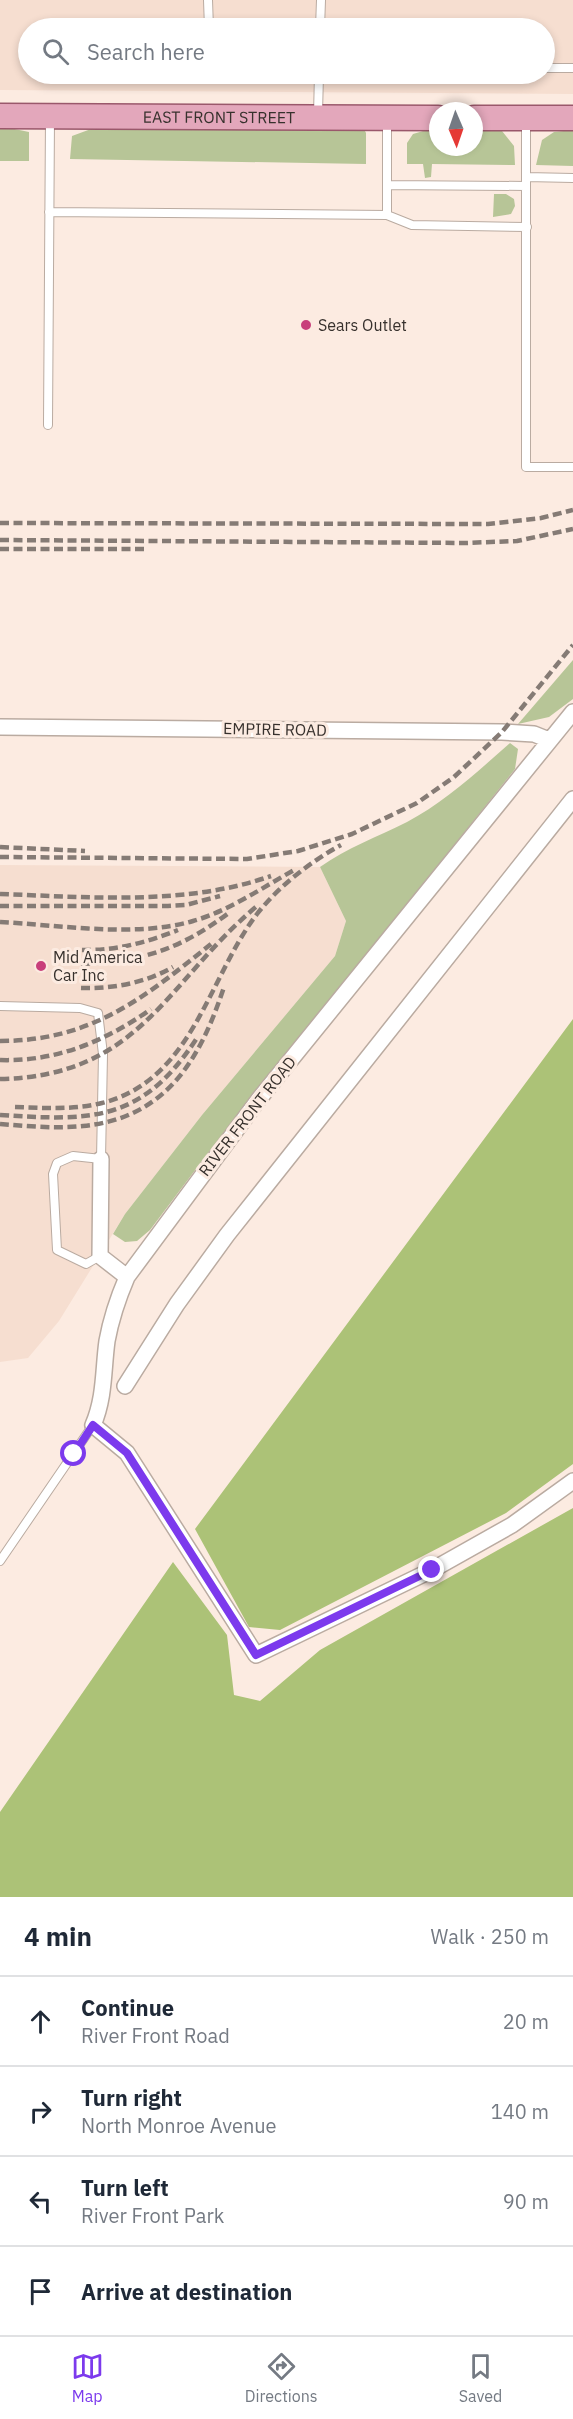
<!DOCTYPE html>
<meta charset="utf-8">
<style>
:root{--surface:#fff;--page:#f2f2f3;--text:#1f2937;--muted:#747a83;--line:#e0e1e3;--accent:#7c3aed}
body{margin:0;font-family:"IBM Plex Sans",sans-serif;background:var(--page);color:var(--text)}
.compass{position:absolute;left:429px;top:102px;width:54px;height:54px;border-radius:50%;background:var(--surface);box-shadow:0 3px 9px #0003;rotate:178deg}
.stop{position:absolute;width:18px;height:18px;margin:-14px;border:4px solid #7c3aed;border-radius:50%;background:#fff}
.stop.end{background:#7c3aed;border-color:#fff;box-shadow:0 2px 6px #0008}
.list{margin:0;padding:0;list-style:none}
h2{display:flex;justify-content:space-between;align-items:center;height:78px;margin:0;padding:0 24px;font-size:26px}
h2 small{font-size:20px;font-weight:400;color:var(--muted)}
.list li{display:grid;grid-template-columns:39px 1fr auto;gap:18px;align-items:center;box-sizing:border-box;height:90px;padding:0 24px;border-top:2px solid var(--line)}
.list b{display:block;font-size:22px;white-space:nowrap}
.list p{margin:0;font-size:20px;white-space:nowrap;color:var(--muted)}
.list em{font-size:20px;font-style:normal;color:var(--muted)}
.icon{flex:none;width:33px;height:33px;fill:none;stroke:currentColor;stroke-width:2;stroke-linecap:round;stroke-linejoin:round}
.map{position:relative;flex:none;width:573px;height:1897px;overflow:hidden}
.search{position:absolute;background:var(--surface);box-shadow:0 3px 9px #0003;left:18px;right:18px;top:18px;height:66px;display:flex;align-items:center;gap:15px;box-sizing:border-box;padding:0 21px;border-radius:33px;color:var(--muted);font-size:22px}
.sheet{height:438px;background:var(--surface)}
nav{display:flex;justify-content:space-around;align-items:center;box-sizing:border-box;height:84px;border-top:2px solid var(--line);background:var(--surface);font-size:16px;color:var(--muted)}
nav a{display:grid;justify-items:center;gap:3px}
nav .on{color:var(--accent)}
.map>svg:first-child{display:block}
</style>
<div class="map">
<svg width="573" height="1897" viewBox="0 0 573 1897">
<rect width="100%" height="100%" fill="#fcebe1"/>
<!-- built -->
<path fill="#f6ded0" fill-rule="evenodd" d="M 0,0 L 573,0 L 573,94 L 0,90 ZM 28,28 L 544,28 L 544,74 L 28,74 Z
M 0,865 L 320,867 L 346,921 L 335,956 L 202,1115 L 125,1214 L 59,1321 L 28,1358 L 0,1362 Z"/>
<!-- green -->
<path fill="#b7c597" d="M 0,126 L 29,132 L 29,161 L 0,161 Z
M 112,127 L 364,129 L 366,133 L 366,164 L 70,159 L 72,136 L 91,129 Z
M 430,129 L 438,129 L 438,147 L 474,147 L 474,129 L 502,131 L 514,146 L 515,165 L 432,164 L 431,177 L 425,178 L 423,164 L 407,164 L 407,143 L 413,134 Z
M 573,130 L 573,166 L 536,165 L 542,140 L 554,132 Z
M 494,194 L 506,194 L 514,199 L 515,206 L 511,214 L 493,217 Z
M 573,660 L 573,699 L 549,717 L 518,724 Z
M 510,743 L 518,749 L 515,769 L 208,1153 L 150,1230 L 137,1241 L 125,1242 L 113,1234 L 125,1214 L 202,1115 L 335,956 L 346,921 L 320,867 C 347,848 377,837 407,822 C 445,802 477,772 510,743 Z"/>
<!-- forest -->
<path fill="#acc277" d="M 573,1019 L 573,1464 L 506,1513 L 280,1630 L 249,1627 L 195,1529 Z
M 573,1508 L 573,1897 L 0,1897 L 0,1812 L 173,1562 L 227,1635 L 234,1695 L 260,1701 L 320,1650 Z"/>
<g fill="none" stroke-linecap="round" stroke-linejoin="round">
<defs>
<path id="lane" d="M 208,0 L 209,28
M 320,28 L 321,0
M 544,68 L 573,68
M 318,114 L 319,74
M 526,122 L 526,467 L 573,467
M 526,177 L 573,178
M 387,185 L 526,186
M 49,212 L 387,215 L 412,225 L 527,227
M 387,215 L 387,122
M 48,425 L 50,118
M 0,1006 L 80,1008 L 98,1013 L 103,1054 L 101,1159 L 73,1156 L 57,1163 L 53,1174 L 57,1250 L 86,1264 L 100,1256
M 0,1561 L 93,1425"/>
<path id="street" d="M 573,712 L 259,1099 L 127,1277 C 118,1298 111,1319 107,1341 C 103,1370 105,1397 93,1425 L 127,1453 L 256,1655 L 432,1570 L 512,1525 L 573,1481
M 0,727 L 502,732 L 534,734 L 549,740
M 101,1159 L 100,1256 L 127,1277
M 125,1386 L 177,1304 L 227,1235 L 573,799"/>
<g id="primary">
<path id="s1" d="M 0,116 L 438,118"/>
<path d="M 474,118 L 573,118"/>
</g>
</defs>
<!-- lane casing -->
<use href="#lane" stroke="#baaba1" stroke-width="10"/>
<!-- street casing -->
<use href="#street" stroke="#baaba1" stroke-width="18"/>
<!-- primary casing -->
<use href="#primary" stroke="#9a586b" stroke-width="27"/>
<!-- lane -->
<use href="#lane" stroke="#fff" stroke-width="8"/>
<!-- street -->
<use href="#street" stroke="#fff" stroke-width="15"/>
<!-- primary -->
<use href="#primary" stroke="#e3a7bb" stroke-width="24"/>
<!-- rail -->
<path stroke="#857b75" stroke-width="4.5" stroke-dasharray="9 4.5" stroke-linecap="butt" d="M 0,523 L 488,524 L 541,518 L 573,510
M 0,540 L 465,543 L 517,541 L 573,529
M 0,549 L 144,549
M 0,847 L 85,851
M 0,857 L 247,859 L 298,851 L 352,834 L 417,803 L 454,777 L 502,732 L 573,645
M 0,894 C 88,897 186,906 271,876
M 0,906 L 168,906 L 186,905 L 220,896
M 0,922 C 60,925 135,938 193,921 C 229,911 263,887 296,869
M 82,950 C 115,951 148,942 178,930
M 81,964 C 142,962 181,949 230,912
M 81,988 C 113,989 145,983 173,967
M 0,1041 C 91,1041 144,998 211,944
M 0,1060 C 56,1062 106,1041 151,1009
M 0,1079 C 141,1076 166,982 257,906
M 15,1107 C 44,1108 74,1110 102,1103 C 193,1080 208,978 257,914 C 279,886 310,862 341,845
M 0,1115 C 93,1121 142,1122 197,1038
M 0,1124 C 27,1126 56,1129 83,1126 C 166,1118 200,1060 224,987"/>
</g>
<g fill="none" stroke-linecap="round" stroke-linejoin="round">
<!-- route -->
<path stroke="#7c3aed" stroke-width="8" d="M 74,1454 L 93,1425 L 127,1453 L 256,1655 L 432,1570"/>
</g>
<!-- markers -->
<g fill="#c83f7b" stroke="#fcebe1" stroke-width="2">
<circle cx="306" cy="325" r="6"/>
<circle cx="41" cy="966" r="6"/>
</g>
<g text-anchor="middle" stroke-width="6" stroke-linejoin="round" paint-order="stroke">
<!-- street labels -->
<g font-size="16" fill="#37312d" stroke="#fcebe1">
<text dy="6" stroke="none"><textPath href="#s1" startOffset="219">EAST FRONT STREET</textPath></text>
<text transform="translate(275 729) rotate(1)" y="6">EMPIRE ROAD</text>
<text transform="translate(247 1116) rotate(-52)" y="6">RIVER FRONT ROAD</text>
</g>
<!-- poi labels -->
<g font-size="16" fill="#37312d" stroke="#fcebe1" text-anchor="start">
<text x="318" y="331">Sears Outlet</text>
<text x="53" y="963">Mid America<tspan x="53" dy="18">Car Inc</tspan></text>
</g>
</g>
</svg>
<svg class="compass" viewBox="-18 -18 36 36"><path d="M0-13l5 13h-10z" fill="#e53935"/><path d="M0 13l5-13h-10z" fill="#747a83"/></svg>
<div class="stop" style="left:74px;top:1454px"></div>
<div class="stop end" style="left:432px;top:1570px"></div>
<div class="search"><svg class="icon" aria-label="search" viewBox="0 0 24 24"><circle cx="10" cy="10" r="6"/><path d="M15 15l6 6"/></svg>Search here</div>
</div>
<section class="sheet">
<h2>4 min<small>Walk · 250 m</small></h2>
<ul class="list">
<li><svg class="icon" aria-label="ahead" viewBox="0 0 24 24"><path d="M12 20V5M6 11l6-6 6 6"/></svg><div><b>Continue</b><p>River Front Road</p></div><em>20 m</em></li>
<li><svg class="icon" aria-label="right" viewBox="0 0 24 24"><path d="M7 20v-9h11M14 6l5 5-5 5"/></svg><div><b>Turn right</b><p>North Monroe Avenue</p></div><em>140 m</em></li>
<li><svg class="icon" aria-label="left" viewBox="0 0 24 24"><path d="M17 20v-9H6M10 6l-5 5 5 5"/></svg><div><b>Turn left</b><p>River Front Park</p></div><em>90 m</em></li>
<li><svg class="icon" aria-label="arrive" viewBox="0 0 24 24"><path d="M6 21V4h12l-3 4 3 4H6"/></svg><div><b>Arrive at destination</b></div></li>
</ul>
</section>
<nav>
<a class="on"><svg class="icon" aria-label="map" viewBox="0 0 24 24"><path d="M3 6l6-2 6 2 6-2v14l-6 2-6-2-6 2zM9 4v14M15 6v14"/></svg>Map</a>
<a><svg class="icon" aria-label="directions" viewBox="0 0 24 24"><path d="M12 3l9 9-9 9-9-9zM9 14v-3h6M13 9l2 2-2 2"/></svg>Directions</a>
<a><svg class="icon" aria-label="saved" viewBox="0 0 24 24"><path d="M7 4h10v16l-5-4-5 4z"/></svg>Saved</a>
</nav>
